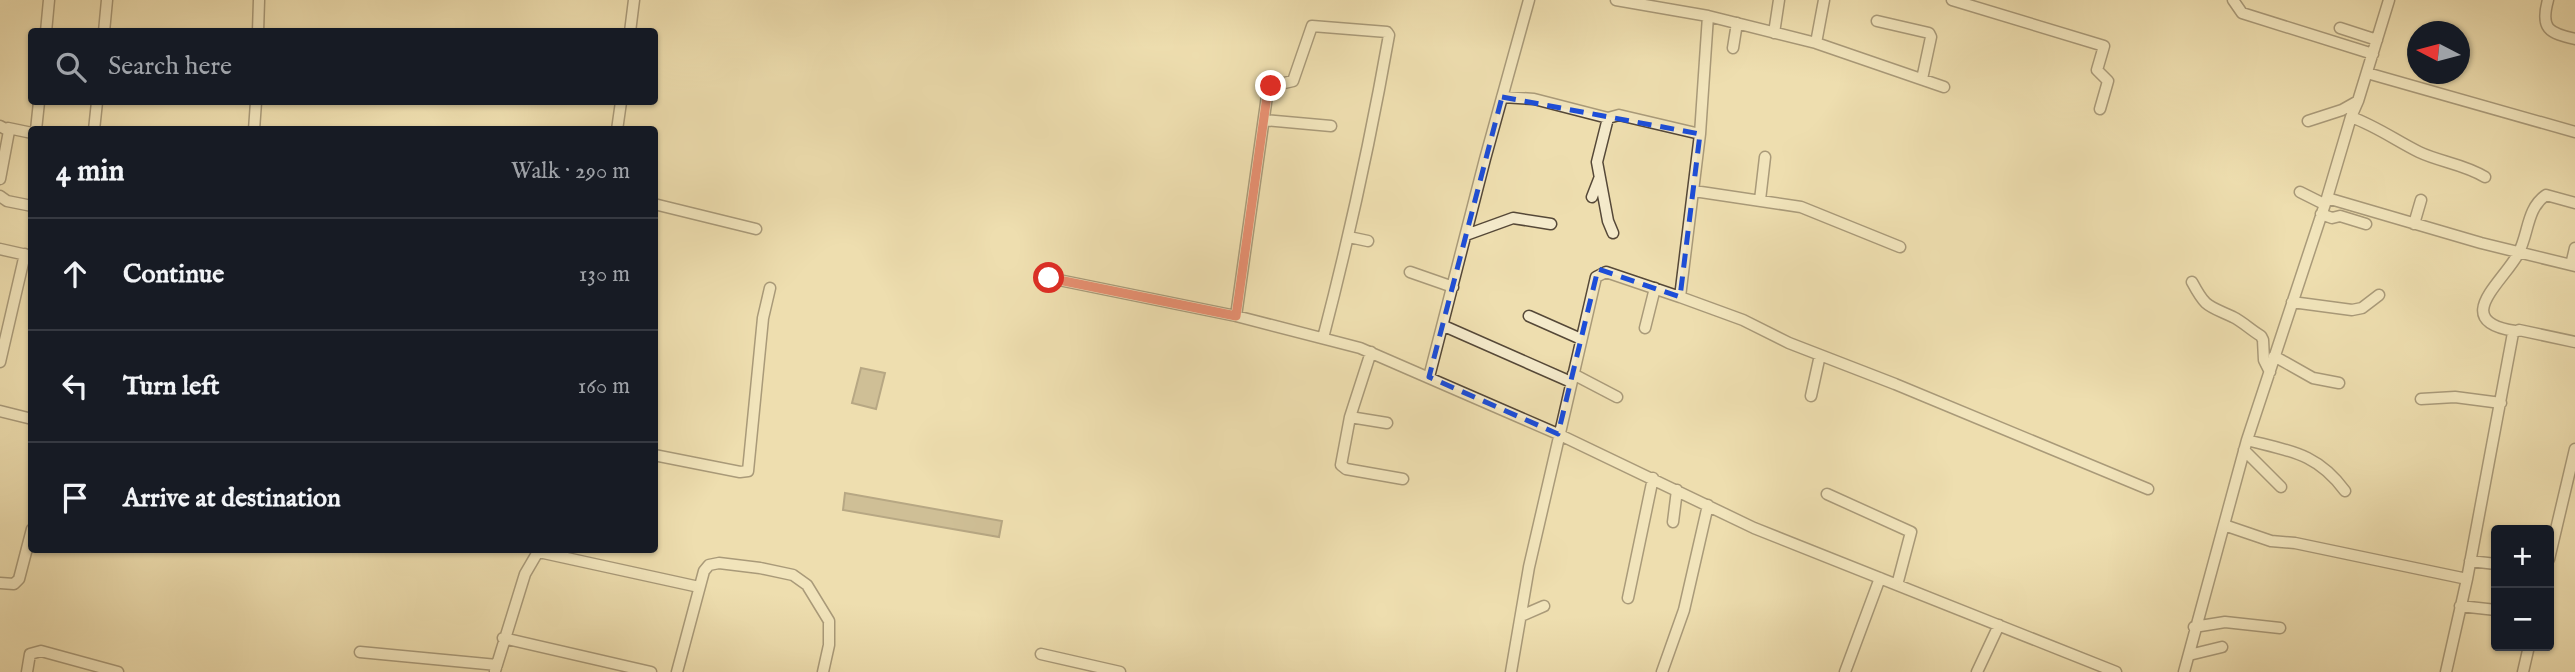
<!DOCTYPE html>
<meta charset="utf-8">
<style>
:root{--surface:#171b24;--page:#20242c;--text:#f1f3f6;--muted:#9ea1a6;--line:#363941}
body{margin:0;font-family:"IM FELL English",serif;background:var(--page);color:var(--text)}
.controls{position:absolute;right:21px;bottom:21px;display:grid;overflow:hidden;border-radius:7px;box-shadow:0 2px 5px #0004}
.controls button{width:63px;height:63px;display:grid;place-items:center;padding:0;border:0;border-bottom:2px solid var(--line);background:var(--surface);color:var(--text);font:35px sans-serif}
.compass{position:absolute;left:2407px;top:21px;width:63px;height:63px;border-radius:50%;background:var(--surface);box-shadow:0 2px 5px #0004;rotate:276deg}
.stop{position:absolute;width:21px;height:21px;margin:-16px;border:5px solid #d93025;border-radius:50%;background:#fff}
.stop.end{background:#d93025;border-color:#fff;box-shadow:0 2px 7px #0008}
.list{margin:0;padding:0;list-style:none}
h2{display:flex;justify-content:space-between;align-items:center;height:91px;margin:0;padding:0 28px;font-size:30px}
h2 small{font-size:23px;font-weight:400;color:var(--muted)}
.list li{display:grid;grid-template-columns:46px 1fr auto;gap:21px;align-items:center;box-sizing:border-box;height:112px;padding:0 28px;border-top:2px solid var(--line)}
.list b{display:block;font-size:26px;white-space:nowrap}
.list em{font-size:23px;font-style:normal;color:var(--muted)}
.icon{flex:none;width:38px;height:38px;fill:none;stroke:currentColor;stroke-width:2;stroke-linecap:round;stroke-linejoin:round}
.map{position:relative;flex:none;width:2575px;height:672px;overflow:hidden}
.search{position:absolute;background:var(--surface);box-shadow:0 2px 5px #0004;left:28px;top:28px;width:630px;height:77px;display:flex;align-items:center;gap:18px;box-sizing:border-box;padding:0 24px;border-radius:7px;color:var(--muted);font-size:26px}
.panel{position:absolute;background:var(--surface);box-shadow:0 2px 5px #0004;left:28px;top:126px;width:630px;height:427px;border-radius:7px}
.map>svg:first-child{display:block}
</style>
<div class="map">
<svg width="2575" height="672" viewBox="0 0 2575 672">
<rect width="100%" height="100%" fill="#eedeaf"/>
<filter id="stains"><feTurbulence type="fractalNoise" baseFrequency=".00286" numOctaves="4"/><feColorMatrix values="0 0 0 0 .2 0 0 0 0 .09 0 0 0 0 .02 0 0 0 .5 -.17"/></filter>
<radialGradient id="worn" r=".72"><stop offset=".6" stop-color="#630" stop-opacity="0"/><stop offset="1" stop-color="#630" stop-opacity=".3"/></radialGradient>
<!-- water -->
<path fill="#a99a79" stroke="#73654f" stroke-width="2" d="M 861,368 L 885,373 L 876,409 L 852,403 Z
M 845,493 L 1002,521 L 999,537 L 843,510 Z"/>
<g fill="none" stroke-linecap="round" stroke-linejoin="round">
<defs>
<path id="street" d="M 1616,0 L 1708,16
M 1952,0 L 2104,46 L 2097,70 L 2108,81 L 2100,109
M 2233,0 L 2242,13 L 2373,54
M 2548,0 C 2540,29 2549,33 2575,39
M 1877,21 L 1929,33 L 1931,37 L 1922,79
M 2340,28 L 2377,40
M 46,32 L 49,0
M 104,32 L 107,0
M 258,32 L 259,0
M 630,32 L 634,0
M 1774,33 L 1779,0
M 1816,43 L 1944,87
M 1733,48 L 1737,23
M 2367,73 L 2575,132
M 1502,97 L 1534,99 L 1608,118 L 1619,115 L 1700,134
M 2351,117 C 2376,126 2395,140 2419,152 C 2440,162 2464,164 2485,177
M 1608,118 L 1597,162 L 1608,221 L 1613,233
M 1264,120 L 1331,126
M 2308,121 L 2342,110 L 2358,101
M 0,126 L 9,131 L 0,179
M 8,128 L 32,133
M 36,130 L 39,102
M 94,130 L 97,102
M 254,130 L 256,102
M 617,130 L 621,102
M 1694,191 L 1801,207 L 1900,247
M 2300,192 L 2324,204
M 0,196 L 7,201 L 32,206
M 1592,197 L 1599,179
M 2327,198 L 2481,243 L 2575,266
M 1760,200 L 1765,157
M 654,204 L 756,229
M 2321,214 L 2332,218 L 2340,216 L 2366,224
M 2414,224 L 2421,200
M 1466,235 L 1513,218 L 1551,224
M 1349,237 L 1368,241
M 0,249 L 31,256
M 2571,265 L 2575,248
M 1410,272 L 1453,287
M 1049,278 L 1236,316 L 1360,348 L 1558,434 L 1754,528 L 2116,672
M 2192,282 C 2206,308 2207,305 2233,317 C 2243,322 2251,330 2261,336 L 2263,340 L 2264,360 L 2270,372
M 1680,297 L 1743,320 L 1789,343 L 1895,384 L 2148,489
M 2292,302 L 2352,310 L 2362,308 L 2379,295
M 1236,316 L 1268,89 L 1271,86 L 1293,81 L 1312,26 L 1387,32 L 1389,35 C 1371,137 1349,238 1323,338
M 1529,316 L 1581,339
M 1444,326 L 1571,382
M 1645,328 L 1655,288
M 2515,331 C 2450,321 2502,283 2518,254 C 2529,234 2526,209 2546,195 L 2575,203
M 1371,352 L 1350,417 L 1341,465 L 1346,469 L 1403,479
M 2274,356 L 2313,378 L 2339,383
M 0,362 L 25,254
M 1573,374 L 1617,397
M 1429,377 L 1485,159 L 1529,0
M 1811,396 L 1820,355
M 2421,399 L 2455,397 L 2501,403
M 0,411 L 32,419
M 1350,417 L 1387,423
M 2247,440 C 2290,451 2317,453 2345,491
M 2244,450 L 2281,487
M 654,455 L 740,472 L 748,471 L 763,318 L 770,288
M 1827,494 L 1911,532 L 1897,585
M 1673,522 L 1677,490
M 2224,525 L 2271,541 L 2295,543 L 2467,579
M 539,552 L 699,587
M 2549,559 L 2575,449
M 2470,561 L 2496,564
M 0,583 L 14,584 L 19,579 L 32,529
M 1628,598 L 1653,478
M 2460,606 L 2496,610
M 1521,616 L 1544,606
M 2194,627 L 2225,622 L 2280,628
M 503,638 L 651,672
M 360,652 L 497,665
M 1041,654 L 1120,672
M 2189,655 L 2222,647
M 495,671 L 525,574 L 539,550
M 27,672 L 30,654 L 41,651 L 118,672
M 677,672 L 704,571 L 709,565 L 719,563 L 760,568 L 793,575 L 807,585 L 829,621 L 829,645 L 823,672
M 1511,672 L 1529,567 L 1596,277 L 1606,272 L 1680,297 L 1700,134 L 1708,16 L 1816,43 L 1824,0
M 1662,672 L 1684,610 L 1708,505
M 1845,672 L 1880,578
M 1977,672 L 1999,625
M 2184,672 L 2247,440 L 2327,198 L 2351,117 L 2358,101 L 2389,0
M 2446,672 L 2467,579 L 2513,333 L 2519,330 L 2575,342
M 2523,672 L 2529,646"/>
</defs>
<!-- street casing -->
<use href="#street" stroke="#554838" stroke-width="13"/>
<!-- street -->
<use href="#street" stroke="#f4eacb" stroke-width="10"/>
</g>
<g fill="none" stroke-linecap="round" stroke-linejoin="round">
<!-- route -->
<path stroke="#d93025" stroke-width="9" d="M 1049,278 L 1236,316 L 1268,89 L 1271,86"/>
</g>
<!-- marked area -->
<path d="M0 0H2575V672H0ZM 1502,97 L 1700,134 L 1680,297 L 1598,269 L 1558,434 L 1429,377 Z" fill="#eedeaf" fill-opacity=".55" fill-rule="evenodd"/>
<path fill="none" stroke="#1d4ed8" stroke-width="5" stroke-dasharray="14 9" stroke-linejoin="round" d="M 1502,97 L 1700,134 L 1680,297 L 1598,269 L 1558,434 L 1429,377 Z"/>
<rect width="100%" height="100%" filter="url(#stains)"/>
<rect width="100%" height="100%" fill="url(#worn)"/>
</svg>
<div class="controls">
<button>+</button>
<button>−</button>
</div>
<svg class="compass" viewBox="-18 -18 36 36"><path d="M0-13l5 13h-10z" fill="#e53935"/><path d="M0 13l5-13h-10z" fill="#9ea1a6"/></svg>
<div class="stop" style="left:1049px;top:278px"></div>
<div class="stop end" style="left:1271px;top:86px"></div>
<div class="search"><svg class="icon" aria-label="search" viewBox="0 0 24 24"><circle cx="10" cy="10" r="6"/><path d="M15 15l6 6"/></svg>Search here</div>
<section class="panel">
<h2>4 min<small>Walk · 290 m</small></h2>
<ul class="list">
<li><svg class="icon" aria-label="ahead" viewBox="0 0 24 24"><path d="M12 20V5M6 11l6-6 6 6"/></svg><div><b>Continue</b></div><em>130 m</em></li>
<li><svg class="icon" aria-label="left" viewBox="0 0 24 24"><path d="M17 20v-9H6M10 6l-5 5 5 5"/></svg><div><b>Turn left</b></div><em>160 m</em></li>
<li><svg class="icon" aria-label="arrive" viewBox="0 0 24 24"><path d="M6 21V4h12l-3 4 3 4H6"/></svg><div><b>Arrive at destination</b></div></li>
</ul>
</section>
</div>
